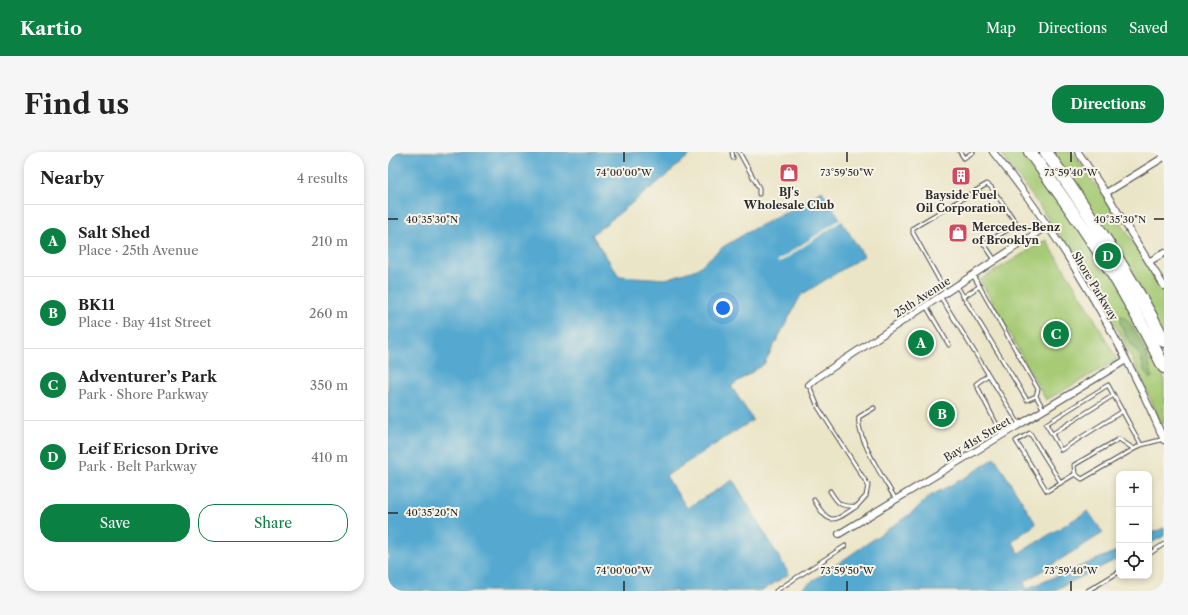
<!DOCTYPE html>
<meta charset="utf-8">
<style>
body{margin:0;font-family:"Libre Caslon Text",serif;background:#f6f6f6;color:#222}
.controls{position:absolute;right:12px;bottom:12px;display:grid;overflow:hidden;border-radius:8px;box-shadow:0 2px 6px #0003}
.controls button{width:36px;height:36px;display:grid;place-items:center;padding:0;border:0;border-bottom:1px solid #e0e0e0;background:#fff;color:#222;font:20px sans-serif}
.you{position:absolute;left:335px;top:156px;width:14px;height:14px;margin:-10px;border:3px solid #fff;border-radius:50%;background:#1a73e8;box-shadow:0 0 0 6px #1a73e833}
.badge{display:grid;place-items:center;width:26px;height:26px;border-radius:50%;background:#0b8043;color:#fff;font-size:13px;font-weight:700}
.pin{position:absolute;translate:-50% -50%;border:2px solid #fff;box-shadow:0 1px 4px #0006}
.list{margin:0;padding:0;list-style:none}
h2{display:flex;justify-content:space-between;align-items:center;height:52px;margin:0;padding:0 16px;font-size:17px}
h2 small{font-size:13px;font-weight:400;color:#767676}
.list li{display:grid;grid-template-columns:26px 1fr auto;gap:12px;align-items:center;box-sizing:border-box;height:72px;padding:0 16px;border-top:1px solid #e0e0e0}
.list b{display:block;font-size:15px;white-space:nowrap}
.list p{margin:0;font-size:13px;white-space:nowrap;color:#767676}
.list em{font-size:13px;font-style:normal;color:#767676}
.actions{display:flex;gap:8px;padding:12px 16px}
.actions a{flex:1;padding:9px 0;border:1px solid #0b8043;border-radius:16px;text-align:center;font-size:14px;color:#0b8043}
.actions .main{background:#0b8043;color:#fff}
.icon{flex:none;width:22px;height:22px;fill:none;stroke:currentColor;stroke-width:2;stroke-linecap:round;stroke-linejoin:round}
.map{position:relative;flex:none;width:776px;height:439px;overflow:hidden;border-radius:16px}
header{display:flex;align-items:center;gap:24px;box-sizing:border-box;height:56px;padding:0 20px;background:#0b8043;color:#fff}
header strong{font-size:19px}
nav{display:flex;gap:22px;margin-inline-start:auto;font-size:14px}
.intro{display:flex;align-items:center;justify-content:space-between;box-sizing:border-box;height:96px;padding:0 24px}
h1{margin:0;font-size:28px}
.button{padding:10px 18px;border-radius:16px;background:#0b8043;color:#fff;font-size:14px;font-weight:700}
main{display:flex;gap:24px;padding:0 24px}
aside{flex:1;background:#fff;border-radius:16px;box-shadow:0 2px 6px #0003}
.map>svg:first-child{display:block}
.green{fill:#a6ca74;stroke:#687a50}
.forest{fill:#84ae66;stroke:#586c48}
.water{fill:#54a9d0;stroke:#406a7e}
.pier{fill:#ebe5c8}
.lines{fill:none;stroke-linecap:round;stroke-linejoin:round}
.service-casing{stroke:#484743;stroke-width:5}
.minor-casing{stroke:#484743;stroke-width:8}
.motorway-casing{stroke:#484743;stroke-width:14}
.service{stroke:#fff;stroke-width:3}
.minor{stroke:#fff;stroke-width:6}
.motorway{stroke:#fff;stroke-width:12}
.ticks{fill:none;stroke:#2b2b2b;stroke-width:1.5}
.labels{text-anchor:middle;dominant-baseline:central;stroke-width:4;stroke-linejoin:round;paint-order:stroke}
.poi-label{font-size:11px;font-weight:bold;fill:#2b2b2b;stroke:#f7f3e8}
.street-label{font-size:11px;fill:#2b2b2b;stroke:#f7f3e8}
.ticks-label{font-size:10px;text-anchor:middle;fill:#2b2b2b;stroke:#f7f3e8;stroke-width:4;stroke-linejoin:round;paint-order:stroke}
</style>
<header>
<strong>Kartio</strong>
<nav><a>Map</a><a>Directions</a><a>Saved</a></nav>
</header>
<div class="intro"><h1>Find us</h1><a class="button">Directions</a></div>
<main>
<aside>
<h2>Nearby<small>4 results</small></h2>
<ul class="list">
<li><span class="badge">A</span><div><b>Salt Shed</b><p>Place · 25th Avenue</p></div><em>210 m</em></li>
<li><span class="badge">B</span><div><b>BK11</b><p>Place · Bay 41st Street</p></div><em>260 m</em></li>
<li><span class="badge">C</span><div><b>Adventurer’s Park</b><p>Park · Shore Parkway</p></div><em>350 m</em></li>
<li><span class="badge">D</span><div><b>Leif Ericson Drive</b><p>Park · Belt Parkway</p></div><em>410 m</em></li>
</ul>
<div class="actions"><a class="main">Save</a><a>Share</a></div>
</aside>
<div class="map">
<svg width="776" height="439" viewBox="0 0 776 439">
<rect width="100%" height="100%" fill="#f7f3e8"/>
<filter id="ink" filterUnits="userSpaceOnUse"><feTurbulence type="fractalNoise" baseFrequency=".025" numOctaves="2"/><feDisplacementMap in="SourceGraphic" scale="8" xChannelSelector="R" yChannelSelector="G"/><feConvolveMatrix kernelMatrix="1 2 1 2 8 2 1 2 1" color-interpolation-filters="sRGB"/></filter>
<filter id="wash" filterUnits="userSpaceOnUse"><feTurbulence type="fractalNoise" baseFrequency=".012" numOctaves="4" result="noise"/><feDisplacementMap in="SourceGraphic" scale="16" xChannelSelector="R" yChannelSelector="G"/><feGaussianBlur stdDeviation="0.9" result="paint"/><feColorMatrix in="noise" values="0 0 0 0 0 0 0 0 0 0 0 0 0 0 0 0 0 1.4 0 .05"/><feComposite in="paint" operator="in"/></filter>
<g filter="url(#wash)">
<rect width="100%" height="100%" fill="#ebe5c8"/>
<path class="green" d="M612 0H684L725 57 776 142V271L774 272 734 185 674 88 653 56Z
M658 88 700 155 729 208 658 248 592 128Z"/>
<path class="forest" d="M733 163C747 171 763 210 764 225L762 227 756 218 753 205 738 185 732 171Z"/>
<path class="water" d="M0 0H305L274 27 204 83 231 124 278 127 309 117 335 95 365 77 399 60 434 39 476 104 413 143 376 212 343 234 365 268 278 324 299 356 345 328 401 422 374 439H0Z
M607 306 648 372 624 389 631 401 700 359 715 381 636 430 638 437 731 398V406L665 439H410L525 360 542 344 578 325Z
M776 376V384L761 392V382Z"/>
<path class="pier" d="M454 66 455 68 391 111 389 109Z"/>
</g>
<g filter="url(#ink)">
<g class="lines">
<g class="service-casing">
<path id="service" d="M344 0 345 6
M351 0 371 36V42
M572 0 576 6 585 0
M585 123 650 237 648 244 656 258
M569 134 639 248 648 244
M558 140 525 81V76L599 32 603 35 629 72 596 92 607 108
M552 144 631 272
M575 145 592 134
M538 154 561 193
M600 223 588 232 614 283
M421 233 430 255 480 333 478 344 469 354C452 355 450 352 442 339
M486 256 471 265C467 284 498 330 508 348
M735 259 673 298 658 272 720 233 753 293 776 287
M664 282 726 243
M746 297 731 287 686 313 687 322 694 327 753 293
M673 331 642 281 628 289 659 339 687 322
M426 348C442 375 445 370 469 354
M761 402 776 392
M388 439 457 394
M699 439 731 420"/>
</g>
<g class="minor-casing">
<path id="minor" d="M605 0C675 87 732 186 776 288
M690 0 718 41 776 134
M718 41 776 5
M762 109 776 101
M421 233 430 225 659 74
M451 382 738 208"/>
</g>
<g class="motorway-casing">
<path id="motorway" d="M642 0C668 36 695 73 718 111 740 145 758 180 776 215
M658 0C701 61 742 122 776 189"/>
</g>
<use href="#service" class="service"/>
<use href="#minor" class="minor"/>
<use href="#motorway" class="motorway"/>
</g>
</g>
<path class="ticks" d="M236 0V10M459 0V10M683 0V10M0 67H10M766 67H776M0 361H10M236 429V439M459 429V439M683 429V439"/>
<defs>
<g id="shop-square" transform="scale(1)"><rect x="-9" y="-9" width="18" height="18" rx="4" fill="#d1495b" stroke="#f7f3e8"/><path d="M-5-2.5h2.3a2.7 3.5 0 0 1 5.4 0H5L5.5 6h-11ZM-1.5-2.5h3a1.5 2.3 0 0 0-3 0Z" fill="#fff"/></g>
<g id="building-square" transform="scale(1)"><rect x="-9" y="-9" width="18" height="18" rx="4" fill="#d1495b" stroke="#f7f3e8"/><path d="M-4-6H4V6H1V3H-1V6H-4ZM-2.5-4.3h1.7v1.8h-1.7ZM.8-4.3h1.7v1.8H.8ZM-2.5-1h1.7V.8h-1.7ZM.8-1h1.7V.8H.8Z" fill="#fff"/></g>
</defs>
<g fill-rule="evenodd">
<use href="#shop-square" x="401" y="21"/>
<use href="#building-square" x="573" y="24"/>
<use href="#shop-square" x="570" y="81"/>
</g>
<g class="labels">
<g class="poi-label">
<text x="401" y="40">BJ's<tspan x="401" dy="13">Wholesale Club</tspan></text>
<text x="573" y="43">Bayside Fuel<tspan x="573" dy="13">Oil Corporation</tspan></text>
<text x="584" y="75" text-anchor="start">Mercedes-Benz<tspan x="584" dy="13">of Brooklyn</tspan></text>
</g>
<g class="street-label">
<text transform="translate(707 134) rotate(59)">Shore Parkway</text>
<text transform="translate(534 145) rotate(-33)">25th Avenue</text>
<text transform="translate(589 287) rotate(-31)">Bay 41st Street</text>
</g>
</g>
<g class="ticks-label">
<text x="236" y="24">74°00'00"W</text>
<text x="459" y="24">73°59'50"W</text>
<text x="683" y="24">73°59'40"W</text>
<text x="44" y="71">40°35'30"N</text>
<text x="732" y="71">40°35'30"N</text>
<text x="44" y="364">40°35'20"N</text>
<text x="236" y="422">74°00'00"W</text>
<text x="459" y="422">73°59'50"W</text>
<text x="683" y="422">73°59'40"W</text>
</g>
</svg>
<div class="controls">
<button>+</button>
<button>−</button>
<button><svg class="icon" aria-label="locate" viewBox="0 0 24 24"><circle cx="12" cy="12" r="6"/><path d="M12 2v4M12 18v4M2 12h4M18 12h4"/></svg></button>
</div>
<div class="you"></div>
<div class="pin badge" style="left:533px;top:191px">A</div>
<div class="pin badge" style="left:554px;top:262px">B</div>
<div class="pin badge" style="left:668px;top:182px">C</div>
<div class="pin badge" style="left:720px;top:104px">D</div>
</div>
</main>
